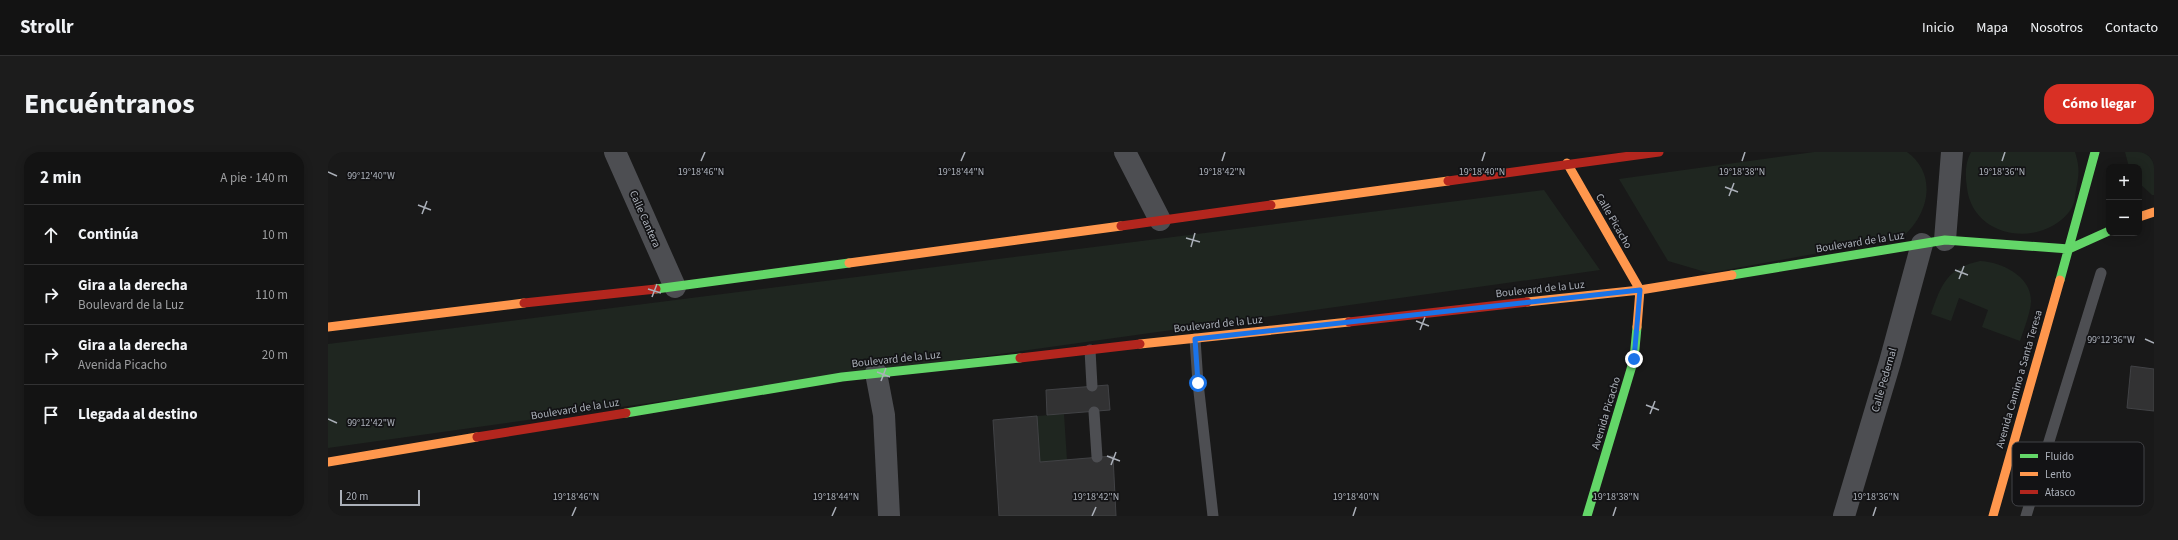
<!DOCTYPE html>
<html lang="es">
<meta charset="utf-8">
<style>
body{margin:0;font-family:"Source Sans 3",sans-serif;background:#1c1c1c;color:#f1f3f6}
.controls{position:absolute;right:12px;top:12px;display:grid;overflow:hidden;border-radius:8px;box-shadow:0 2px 10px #0003}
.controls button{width:36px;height:36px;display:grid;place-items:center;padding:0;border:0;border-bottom:1px solid #323233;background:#131313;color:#f1f3f6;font:20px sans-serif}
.scale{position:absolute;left:12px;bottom:10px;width:80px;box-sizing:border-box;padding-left:4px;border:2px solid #abb0b9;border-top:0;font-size:11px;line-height:14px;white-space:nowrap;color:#abb0b9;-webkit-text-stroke:3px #131315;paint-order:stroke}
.stop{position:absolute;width:12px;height:12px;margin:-9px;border:3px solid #1a73e8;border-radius:50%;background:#fff}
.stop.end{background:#1a73e8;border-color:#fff;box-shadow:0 1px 4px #0008}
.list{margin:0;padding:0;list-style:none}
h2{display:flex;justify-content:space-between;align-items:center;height:52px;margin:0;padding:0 16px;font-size:17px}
h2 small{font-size:13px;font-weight:400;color:#9d9ea0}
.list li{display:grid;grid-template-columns:26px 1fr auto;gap:12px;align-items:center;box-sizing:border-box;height:60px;padding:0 16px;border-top:1px solid #323233}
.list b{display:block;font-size:15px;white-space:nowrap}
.list p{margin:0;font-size:13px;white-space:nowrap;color:#9d9ea0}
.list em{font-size:13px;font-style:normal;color:#9d9ea0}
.icon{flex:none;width:22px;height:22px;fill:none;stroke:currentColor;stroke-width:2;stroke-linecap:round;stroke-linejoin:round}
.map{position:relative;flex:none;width:1826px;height:364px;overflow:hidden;border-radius:16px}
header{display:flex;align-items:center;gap:24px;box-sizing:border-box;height:56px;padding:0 20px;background:#131313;border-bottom:1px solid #323233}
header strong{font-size:19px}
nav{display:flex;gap:22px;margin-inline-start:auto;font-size:14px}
.intro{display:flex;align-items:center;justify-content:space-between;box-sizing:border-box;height:96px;padding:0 24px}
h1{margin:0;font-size:28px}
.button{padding:10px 18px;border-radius:16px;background:#d93025;color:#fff;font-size:14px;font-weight:700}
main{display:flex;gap:24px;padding:0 24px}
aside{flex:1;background:#131313;border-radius:16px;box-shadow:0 2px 10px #0003}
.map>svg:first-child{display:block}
.green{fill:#1f2620}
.building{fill:#323233;stroke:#414245}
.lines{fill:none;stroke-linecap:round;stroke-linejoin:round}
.lane{stroke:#4d4e52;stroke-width:11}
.street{stroke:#4d4e52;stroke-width:22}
.fast{stroke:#63d668;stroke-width:9}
.slow{stroke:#ff974d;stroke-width:9}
.jam{stroke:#b3261e;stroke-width:9}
.route{stroke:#1a73e8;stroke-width:5}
.ticks{fill:none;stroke:#abb0b9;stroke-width:1.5}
.labels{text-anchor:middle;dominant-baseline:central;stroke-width:3.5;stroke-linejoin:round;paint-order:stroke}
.street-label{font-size:11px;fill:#abb0b9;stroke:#131315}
.key{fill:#131315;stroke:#414246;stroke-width:1}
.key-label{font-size:11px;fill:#abb0b9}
.ticks-label{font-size:10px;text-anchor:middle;fill:#abb0b9;stroke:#131315;stroke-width:3.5;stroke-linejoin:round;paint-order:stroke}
</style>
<header>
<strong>Strollr</strong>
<nav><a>Inicio</a><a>Mapa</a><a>Nosotros</a><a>Contacto</a></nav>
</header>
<div class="intro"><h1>Encuéntranos</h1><a class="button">Cómo llegar</a></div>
<main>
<aside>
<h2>2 min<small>A pie · 140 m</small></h2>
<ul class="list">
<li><svg class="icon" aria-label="ahead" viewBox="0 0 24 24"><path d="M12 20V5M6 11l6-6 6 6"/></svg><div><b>Continúa</b></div><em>10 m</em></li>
<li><svg class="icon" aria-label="right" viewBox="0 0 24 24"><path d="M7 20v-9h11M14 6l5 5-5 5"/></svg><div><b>Gira a la derecha</b><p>Boulevard de la Luz</p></div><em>110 m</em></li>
<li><svg class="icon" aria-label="right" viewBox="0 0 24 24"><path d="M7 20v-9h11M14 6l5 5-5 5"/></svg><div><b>Gira a la derecha</b><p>Avenida Picacho</p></div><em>20 m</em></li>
<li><svg class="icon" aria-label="arrive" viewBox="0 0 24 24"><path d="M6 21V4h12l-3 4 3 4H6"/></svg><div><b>Llegada al destino</b></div></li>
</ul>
</aside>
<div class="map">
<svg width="1826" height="364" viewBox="0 0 1826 364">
<rect width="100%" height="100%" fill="#191919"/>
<path class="green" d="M1486 0H1579C1611 23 1600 65 1573 86L1381 121 1340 109 1291 27Z
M1643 0H1747C1752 16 1751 22 1748 38 1747 43 1747 49 1745 53 1742 61 1733 69 1726 73 1692 93 1644 78 1639 36 1637 23 1637 11 1643 0Z
M1797 0H1826V43H1824L1811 31V15H1801Z
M1216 38 1272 118 0 296V192Z
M1652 109C1673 110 1704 124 1703 150 1702 162 1696 177 1692 189L1654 175 1660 158 1631 146 1623 169 1603 162C1613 133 1619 116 1652 109Z
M736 262 739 308 712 310 709 264Z"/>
<path class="building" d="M1803 214 1826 217V259L1799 256Z
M780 233 782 258 719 263 718 238Z
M709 264 712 310 785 304 788 364H671L665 268Z"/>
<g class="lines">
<path class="lane" d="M867 187 870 231 885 364
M762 198 764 234
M766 260 769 305
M1698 364 1773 121"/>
<path class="street" d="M287 0 347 135
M797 0 832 68
M1617 88 1624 0
M548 221 556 263 561 364
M1516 364 1562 210 1594 92"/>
<path class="fast" d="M1404 123 1617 88 1741 97 1781 79
M1732 128 1767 0
M328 137 521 111
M298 261 514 225 692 206
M1259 364 1306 207 1309 175"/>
<path class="slow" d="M1239 11 1312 138 1309 175
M943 53 1120 29
M1811 65 1826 60
M521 111 793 74
M1199 150 1312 138 1404 123
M0 175 196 151
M812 192 1021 170
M0 310 149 285
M1665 364 1732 128"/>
<path class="jam" d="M1120 29 1331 0
M793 74 943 53
M196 151 328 137
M1021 170 1199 150
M692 206 812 192
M149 285 298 261"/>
</g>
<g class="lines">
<path class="route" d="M870 231 867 187 1312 138 1306 207"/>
</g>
<path class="ticks" d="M373 9 377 0M633 9 637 0M894 9 897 0M1154 9 1157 0M1414 9 1417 0M1674 9 1677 0M0 20 9 24M1397 35 1410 40M1401 44 1406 31M90 53 103 58M94 62 99 49M858 86 872 90M863 95 867 81M1627 118 1640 123M1631 127 1636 114M320 137 333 141M324 145 329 132M1088 169 1101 174M1092 178 1097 165M1817 187 1826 191M549 220 562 225M553 229 558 216M1318 253 1331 258M1322 262 1327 249M0 267 9 271M779 304 792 309M783 313 788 300M244 364 248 355M504 364 508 355M764 364 768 355M1025 364 1028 355M1285 364 1288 355M1545 364 1548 355"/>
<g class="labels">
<g class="street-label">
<text transform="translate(317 67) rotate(66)">Calle Cantera</text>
<text transform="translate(1286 69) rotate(60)">Calle Picacho</text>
<text transform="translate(1532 90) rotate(-9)">Boulevard de la Luz</text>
<text transform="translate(1212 137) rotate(-6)">Boulevard de la Luz</text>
<text transform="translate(890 172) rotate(-6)">Boulevard de la Luz</text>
<text transform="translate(568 207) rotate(-6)">Boulevard de la Luz</text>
<text transform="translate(1691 227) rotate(-74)">Avenida Camino a Santa Teresa</text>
<text transform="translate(1556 228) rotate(-74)">Calle Pedernal</text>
<text transform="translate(247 257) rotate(-9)">Boulevard de la Luz</text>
<text transform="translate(1278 261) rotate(-73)">Avenida Picacho</text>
</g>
</g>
<rect x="1684" y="290" width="132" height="64" rx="6" class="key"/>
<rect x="1692" y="302" width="18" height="4" fill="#63d668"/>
<rect x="1692" y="320" width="18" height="4" fill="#ff974d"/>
<rect x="1692" y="338" width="18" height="4" fill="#b3261e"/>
<g class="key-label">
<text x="1717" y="308">Fluido</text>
<text x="1717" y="326">Lento</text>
<text x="1717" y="344">Atasco</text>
</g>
<g class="ticks-label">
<text x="373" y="23">19°18'46"N</text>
<text x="633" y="23">19°18'44"N</text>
<text x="894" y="23">19°18'42"N</text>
<text x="1154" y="23">19°18'40"N</text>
<text x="1674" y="23">19°18'36"N</text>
<text x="1414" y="23">19°18'38"N</text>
<text x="43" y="27">99°12'40"W</text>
<text x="1783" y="191">99°12'36"W</text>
<text x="43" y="274">99°12'42"W</text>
<text x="248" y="348">19°18'46"N</text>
<text x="508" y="348">19°18'44"N</text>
<text x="768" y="348">19°18'42"N</text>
<text x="1028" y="348">19°18'40"N</text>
<text x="1288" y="348">19°18'38"N</text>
<text x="1548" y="348">19°18'36"N</text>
</g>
</svg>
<div class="controls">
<button>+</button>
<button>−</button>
</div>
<div class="scale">20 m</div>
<div class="stop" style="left:870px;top:231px"></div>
<div class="stop end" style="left:1306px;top:207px"></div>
</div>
</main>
